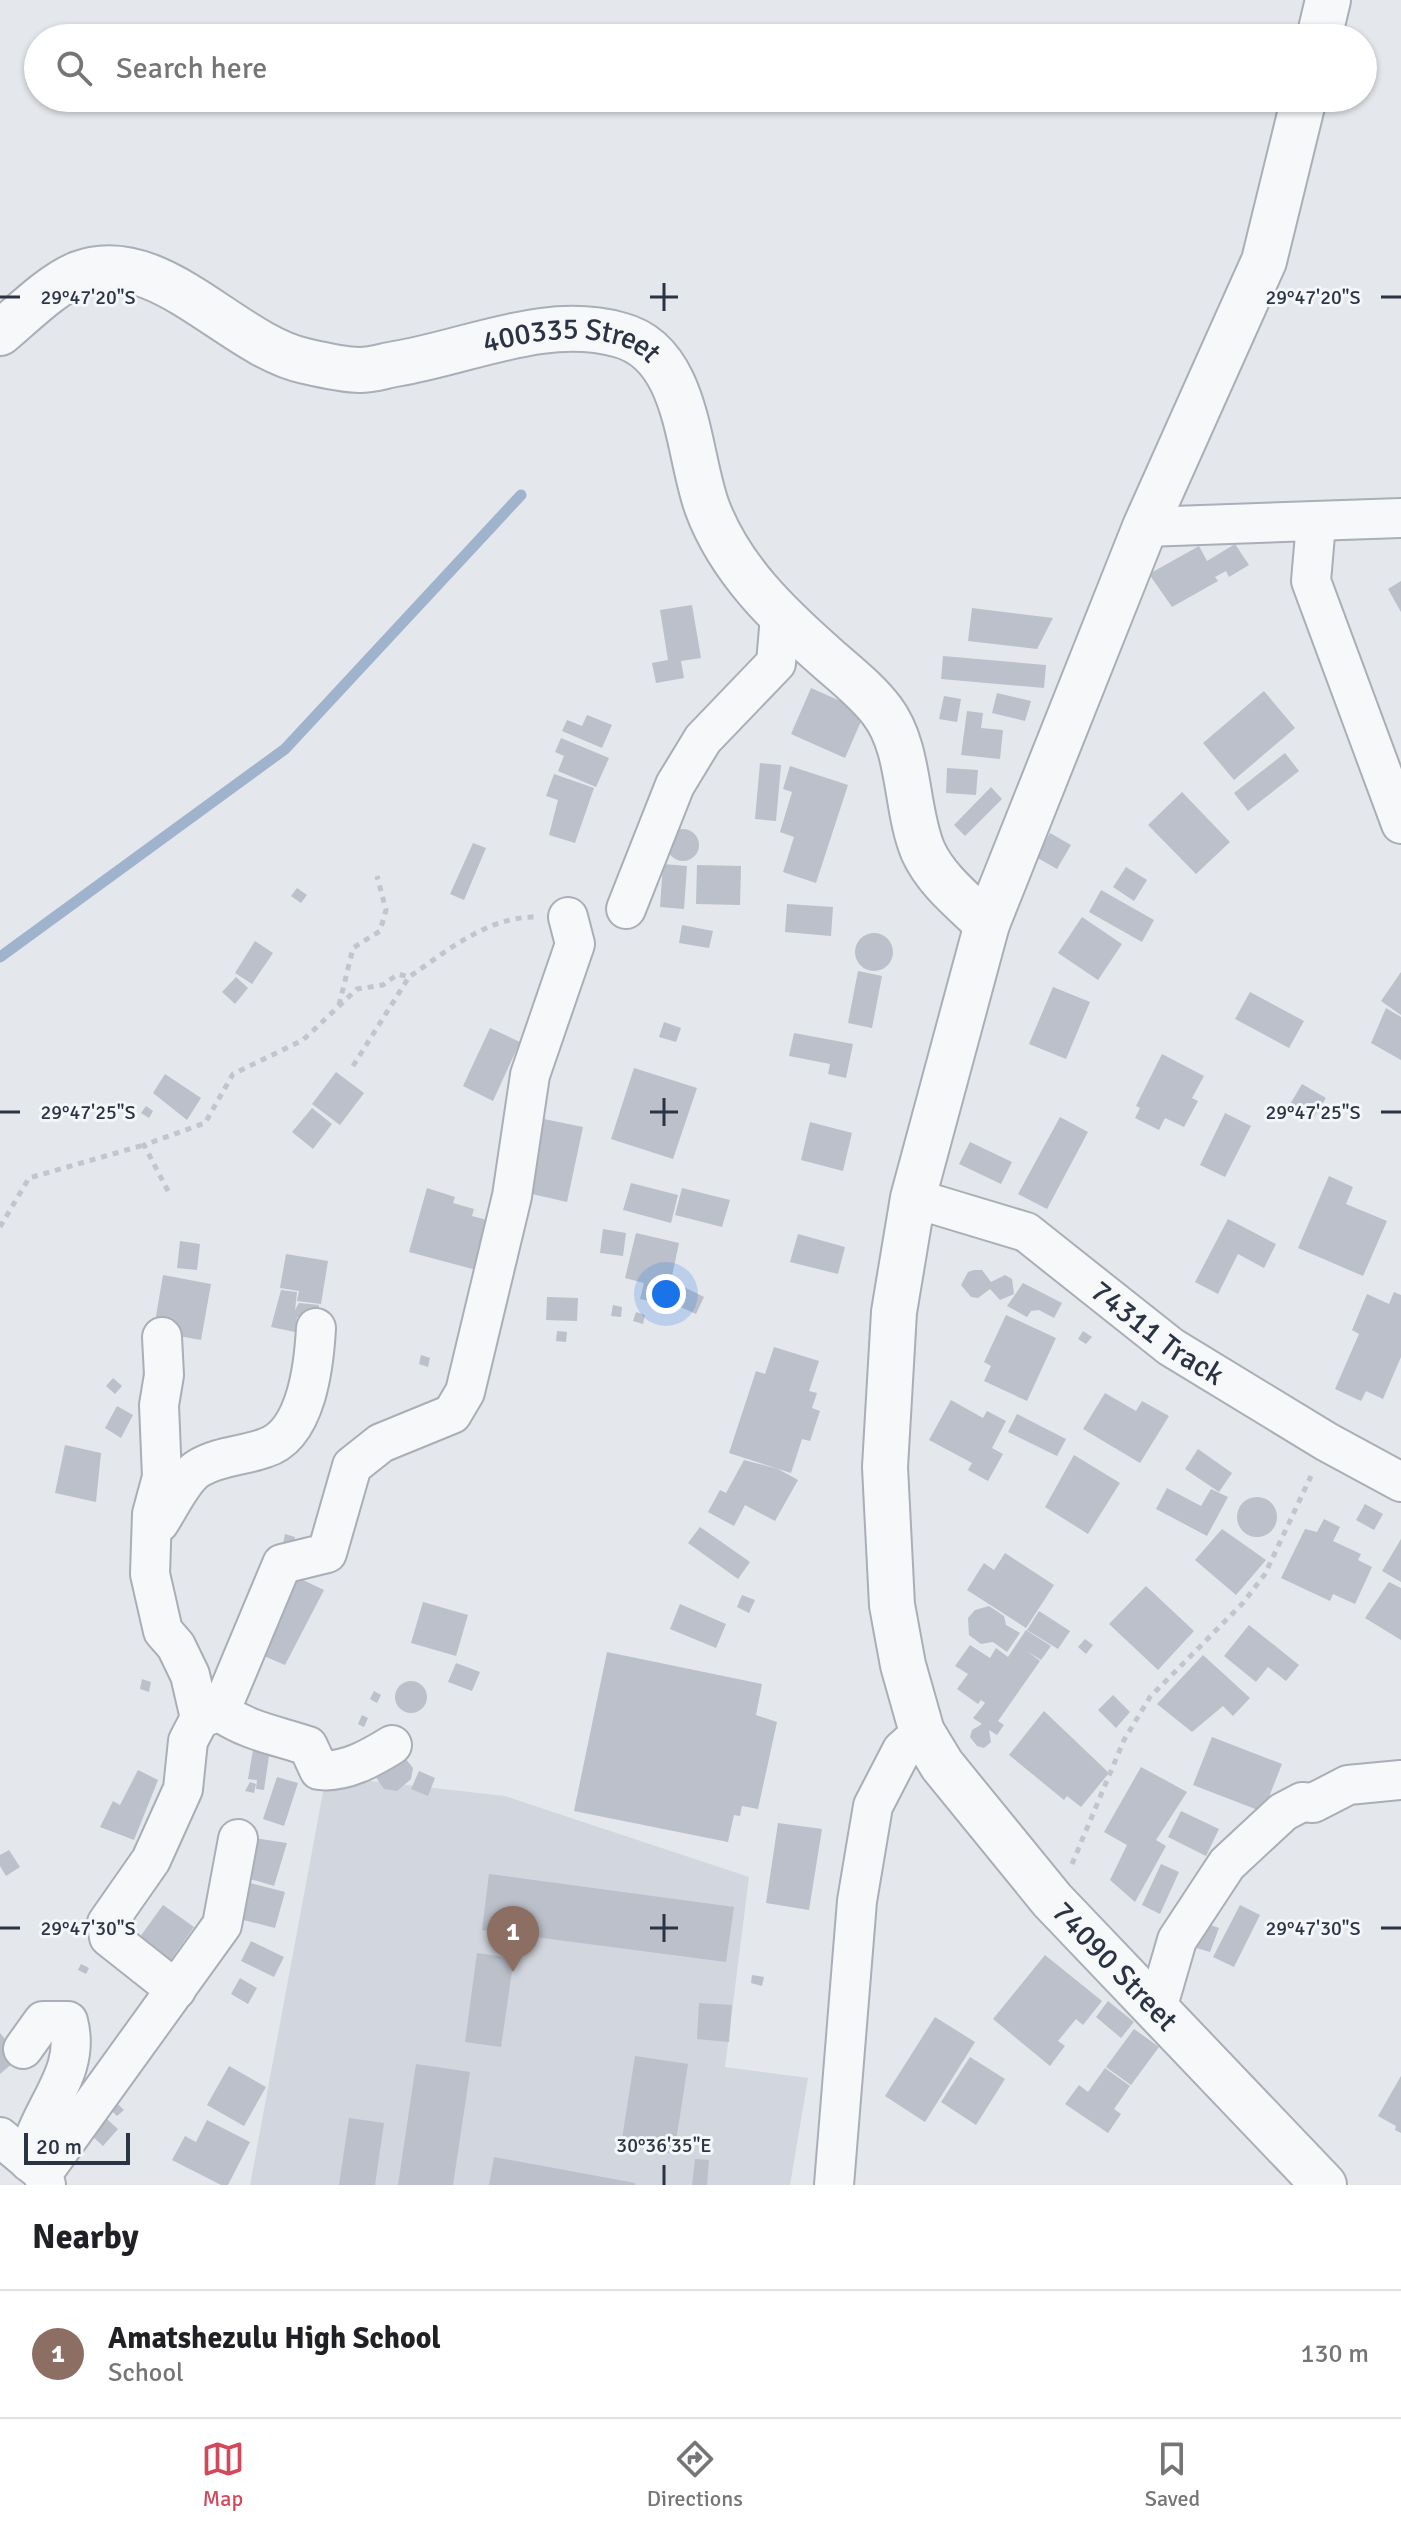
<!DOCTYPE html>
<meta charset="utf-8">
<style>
body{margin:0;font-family:Signika,sans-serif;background:#f6f6f6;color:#202124}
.scale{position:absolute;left:24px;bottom:20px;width:106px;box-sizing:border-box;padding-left:8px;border:4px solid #2b3445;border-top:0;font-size:22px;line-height:28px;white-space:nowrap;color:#2b3445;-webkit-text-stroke:6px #f4f6f9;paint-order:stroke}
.you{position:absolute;left:666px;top:1294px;width:28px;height:28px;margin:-20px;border:6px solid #fff;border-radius:50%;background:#1a73e8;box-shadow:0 0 0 12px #1a73e833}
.badge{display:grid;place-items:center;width:52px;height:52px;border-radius:50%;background:#d1495b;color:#fff;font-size:26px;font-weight:700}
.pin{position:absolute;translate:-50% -66px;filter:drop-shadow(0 2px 4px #0008)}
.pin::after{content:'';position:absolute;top:42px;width:28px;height:24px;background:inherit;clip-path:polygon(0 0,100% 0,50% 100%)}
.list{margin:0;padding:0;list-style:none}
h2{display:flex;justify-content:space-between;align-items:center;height:104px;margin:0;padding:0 32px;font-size:34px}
h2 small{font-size:26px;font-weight:400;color:#757577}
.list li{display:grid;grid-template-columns:52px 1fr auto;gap:24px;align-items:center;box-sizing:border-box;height:128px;padding:0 32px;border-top:2px solid #e0e0e0}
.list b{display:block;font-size:30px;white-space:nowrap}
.list p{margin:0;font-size:26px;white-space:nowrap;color:#757577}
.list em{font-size:26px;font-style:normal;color:#757577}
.icon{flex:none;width:44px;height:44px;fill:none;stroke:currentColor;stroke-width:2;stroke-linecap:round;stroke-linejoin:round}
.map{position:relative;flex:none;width:1401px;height:2185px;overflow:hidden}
.search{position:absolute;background:#fff;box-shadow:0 2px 6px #0004;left:24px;right:24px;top:24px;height:88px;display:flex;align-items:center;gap:20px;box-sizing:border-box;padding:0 28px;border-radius:44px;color:#757577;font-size:30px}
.sheet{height:232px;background:#fff}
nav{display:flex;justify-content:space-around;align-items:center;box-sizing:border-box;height:112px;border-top:2px solid #e0e0e0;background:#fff;font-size:22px;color:#757577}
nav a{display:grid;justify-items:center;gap:4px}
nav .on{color:#d1495b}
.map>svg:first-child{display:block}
.built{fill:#d2d6de}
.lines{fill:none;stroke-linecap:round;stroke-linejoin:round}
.stream{stroke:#9fb4cc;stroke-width:11}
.building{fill:#bbc0ca}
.minor-casing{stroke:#a9aeb7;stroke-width:42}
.tertiary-casing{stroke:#a9aeb7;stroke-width:48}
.path{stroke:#c2c5cb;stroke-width:5;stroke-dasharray:6 6;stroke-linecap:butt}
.minor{stroke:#f7f8fa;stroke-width:38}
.tertiary{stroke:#f7f8fa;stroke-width:44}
.ticks{fill:none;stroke:#2b3445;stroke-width:3}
.labels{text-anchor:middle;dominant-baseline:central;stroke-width:6;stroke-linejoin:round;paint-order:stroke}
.street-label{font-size:30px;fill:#2b3445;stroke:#f4f6f9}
.ticks-label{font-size:20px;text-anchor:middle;fill:#2b3445;stroke:#f4f6f9;stroke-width:6;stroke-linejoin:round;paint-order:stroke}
</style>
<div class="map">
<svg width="1401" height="2185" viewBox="0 0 1401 2185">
<rect width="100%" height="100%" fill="#e4e7ec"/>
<path class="built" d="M326 1776 505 1796 749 1877 725 2067 808 2078 790 2185H250Z"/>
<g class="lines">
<path class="stream" d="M0 957 285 749 521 495"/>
</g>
<path class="building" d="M1235 544 1249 565 1229 577 1226 571 1215 577 1218 581 1172 607 1149 574 1199 546 1207 561Z
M1401 581V612L1388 589Z
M692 605 701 658 681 661 684 678 656 683 652 663 668 660 660 610Z
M972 608 1053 618 1037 649 968 641Z
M943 656 1046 665 1044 688 941 679Z
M811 688 865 712 845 758 791 734Z
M1264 691 1295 728 1234 780 1203 743Z
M997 693 1031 701 1025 721 992 713Z
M944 696 961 699 957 722 939 719Z
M967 711 983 713 981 728 1003 730 1000 759 961 755Z
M587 715 612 725 602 748 562 731 567 720 582 726Z
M561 738 609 758 596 787 558 771 564 756 555 752Z
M1285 753 1299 771 1248 811 1234 793Z
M760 763 781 765 776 821 755 819Z
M790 766 848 785 816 883 783 872 794 837 780 832 792 792 783 789Z
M947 768 978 770 976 795 946 793Z
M554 774 594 788 575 843 549 835 558 800 546 796Z
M991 787 1002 799 965 836 954 825Z
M1182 792 1230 842 1196 874 1148 825Z
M667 845a16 16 0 1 1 32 0a16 16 0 1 1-32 0Z
M1050 833 1071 845 1057 869 1036 857Z
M473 843 486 848 464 900 450 894Z
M663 864 687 866 684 909 660 907Z
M697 865 741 866 740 905 696 904Z
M1126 867 1147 880 1134 901 1113 887Z
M297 888 307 895 301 903 291 896Z
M1101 890 1154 920 1142 942 1089 912Z
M787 904 833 907 831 936 785 932Z
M1082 917 1122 944 1098 980 1058 953Z
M682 925 713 931 709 948 679 943Z
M855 952a19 19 0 1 1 38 0a19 19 0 1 1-38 0Z
M255 941 273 953 252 984 235 973Z
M858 971 882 976 872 1028 848 1023Z
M1401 972V1015L1381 1001Z
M236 977 248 988 235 1004 222 992Z
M1053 987 1090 1002 1066 1059 1029 1044Z
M1250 992 1304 1021 1289 1048 1235 1019Z
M1386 1008 1401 1017V1060L1371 1043Z
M664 1022 681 1028 676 1042 659 1037Z
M490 1028 520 1042 493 1101 463 1086Z
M794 1033 853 1044 846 1078 828 1074 830 1064 789 1056Z
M1162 1054 1204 1076 1192 1098 1198 1101 1184 1127 1165 1118 1159 1130 1135 1118 1140 1108 1136 1106Z
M634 1068 697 1088 673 1159 611 1139Z
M336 1072 364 1093 340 1125 312 1104Z
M165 1074 201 1098 187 1120 153 1093Z
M1302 1084 1326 1098 1312 1120 1289 1106Z
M146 1106 153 1111 149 1118 141 1113Z
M312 1108 332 1124 313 1149 292 1132Z
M1225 1113 1251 1126 1225 1177 1200 1165Z
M1060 1117 1088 1132 1047 1209 1018 1194Z
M539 1118 583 1127 567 1202 523 1192Z
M810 1122 852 1133 843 1171 801 1160Z
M970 1142 1012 1162 1001 1184 959 1164Z
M1329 1176 1353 1187 1346 1204 1387 1221 1363 1276 1298 1248Z
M631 1183 678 1195 671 1223 623 1210Z
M427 1188 455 1197 453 1203 474 1209 472 1216 494 1222 480 1271 409 1252Z
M682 1188 730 1200 722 1227 675 1215Z
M1228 1219 1276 1244 1264 1268 1238 1254 1218 1294 1195 1282Z
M603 1229 626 1233 623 1256 600 1253Z
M636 1233 679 1243 666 1305 640 1299 644 1283 625 1278Z
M798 1234 845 1247 838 1274 790 1262Z
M180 1241 200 1244 197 1270 177 1268Z
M286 1254 328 1261 321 1304 297 1301 299 1291 280 1288Z
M974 1270H982L991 1282 1005 1275 1012 1279 1014 1294 1000 1300 990 1289 978 1298 971 1297 961 1285 968 1272Z
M163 1275 211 1284 201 1340 173 1335 155 1322Z
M1023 1283 1062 1303 1054 1318 1039 1310 1031 1311 1027 1317 1007 1306Z
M684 1287 704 1297 696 1314 676 1305Z
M281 1290 297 1292 295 1310 299 1303 319 1305 317 1321 297 1317 295 1332 271 1327Z
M1394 1292 1401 1295V1357L1383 1399 1366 1391 1361 1401 1335 1389 1359 1334 1352 1330 1367 1294 1389 1304Z
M547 1297 578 1298 577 1321 546 1320Z
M613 1305 622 1307 621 1317 611 1316Z
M636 1312 645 1315 643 1324 633 1321Z
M1006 1315 1056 1338 1027 1401 984 1381 991 1366 984 1362Z
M557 1331 567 1332 566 1342 556 1341Z
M1083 1331 1092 1337 1086 1344 1078 1339Z
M774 1347 819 1361 809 1391 817 1393 812 1408 820 1411 810 1441 802 1439 791 1473 729 1453 756 1371 765 1374Z
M421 1355 430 1358 428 1367 419 1364Z
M113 1378 122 1386 115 1394 106 1386Z
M1105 1393 1136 1411 1142 1401 1169 1416 1140 1463 1083 1429Z
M951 1400 983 1418 987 1411 1006 1421 992 1448 1003 1454 988 1481 968 1470 972 1463 929 1440Z
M117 1406 133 1415 121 1438 105 1428Z
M1017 1414 1066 1439 1057 1456 1008 1432Z
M65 1445 101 1453 96 1502 55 1493Z
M1198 1449 1232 1473 1219 1492 1185 1469Z
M1074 1455 1120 1483 1088 1534 1045 1507Z
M744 1460 778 1469 798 1480 775 1521 745 1505 734 1526 708 1512 720 1490 726 1493Z
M1167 1488 1201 1506 1211 1489 1228 1497 1207 1536 1156 1509Z
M1237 1517a20 20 0 1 1 40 0a20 20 0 1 1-40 0Z
M1365 1504 1383 1514 1374 1530 1356 1520Z
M1324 1519 1340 1527 1333 1541 1361 1554 1358 1560 1372 1567 1355 1604 1333 1594 1330 1601 1281 1578 1305 1529 1317 1532Z
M700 1527 750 1562 738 1579 688 1543Z
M1222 1529 1266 1560 1236 1595 1195 1560Z
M285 1534 295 1537 293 1547 283 1544Z
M1401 1539V1582L1382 1571Z
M1005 1553 1054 1585 1026 1628 967 1590 984 1563 994 1570Z
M286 1572 324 1590 285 1665 250 1650Z
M1389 1582 1401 1588V1640L1365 1618Z
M1146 1586 1194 1631 1158 1670 1109 1624Z
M742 1595 755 1600 749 1613 737 1607Z
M423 1602 468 1615 456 1656 411 1643Z
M680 1604 726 1624 716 1648 670 1629Z
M989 1606 1004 1616 1006 1625 1020 1633 1007 1652 993 1642 981 1644 969 1635 968 1618 975 1610Z
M1039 1611 1070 1631 1058 1649 1027 1630Z
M1249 1625 1299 1665 1286 1681 1268 1667 1256 1682 1224 1656Z
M1026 1630 1051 1646 1041 1660 1027 1651 1040 1661 998 1721 1004 1725 997 1735 989 1730 991 1742 984 1748 977 1746 970 1737 972 1730 982 1724 973 1718 985 1703 981 1700 978 1704 957 1689 968 1674 955 1666 970 1645 990 1658 996 1648 1008 1657Z
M1085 1639 1093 1645 1086 1654 1078 1647Z
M607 1652 762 1684 756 1715 777 1722 758 1809 742 1806 740 1816 734 1815 728 1842 574 1811Z
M1203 1655 1250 1698 1233 1716 1223 1706 1192 1732 1157 1704Z
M456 1663 480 1672 472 1691 448 1682Z
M142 1679 151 1682 149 1692 140 1689Z
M395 1697a16 16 0 1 1 32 0a16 16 0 1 1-32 0Z
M374 1691 381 1695 377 1703 370 1699Z
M1113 1695 1130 1712 1116 1728 1098 1710Z
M1044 1711 1109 1773 1081 1807 1067 1796 1064 1800 1009 1755Z
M362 1715 368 1718 364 1727 358 1724Z
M1212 1737 1282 1764 1263 1812 1193 1785Z
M253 1750 289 1759 269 1756 264 1790 256 1789 257 1780 248 1779Z
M401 1753 413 1768 411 1779 397 1791 384 1789 373 1773Z
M1141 1767 1187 1792 1156 1840 1166 1846 1135 1902 1110 1880 1127 1845 1104 1832Z
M138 1770 158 1780 134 1840 100 1827 113 1801 120 1805Z
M419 1771 435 1778 428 1796 411 1789Z
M277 1777 298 1783 284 1826 263 1819Z
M250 1782 256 1784 254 1793 245 1791Z
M1181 1811 1219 1829 1206 1856 1168 1837Z
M778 1823 822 1829 809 1910 766 1903Z
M248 1837 287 1843 274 1886 237 1875Z
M9 1850 20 1867 6 1876 0 1866V1855Z
M1161 1864 1179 1872 1160 1914 1142 1905Z
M489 1874 734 1907 726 1962 482 1930Z
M246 1882 285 1892 275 1928 236 1918Z
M163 1905 194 1927 168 1964 137 1941Z
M1240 1905 1260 1915 1234 1967 1213 1957Z
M1202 1922 1219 1928 1210 1952 1193 1947Z
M251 1941 284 1957 274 1977 241 1961Z
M477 1953 514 1958 501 2047 465 2042Z
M1045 1955 1102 2001 1083 2025 1076 2019 1058 2041 1065 2046 1050 2066 993 2019Z
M81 1964 89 1968 86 1974 78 1970Z
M752 1975 764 1977 762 1986 751 1983Z
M240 1978 257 1988 248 2004 231 1994Z
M1108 2001 1134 2022 1121 2038 1096 2017Z
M699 2003 732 2005 729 2042 697 2039Z
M935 2017 975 2042 925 2122 885 2096Z
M1134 2029 1159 2047 1131 2085 1106 2067Z
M0 2033 20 2057 0 2074Z
M635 2056 688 2064 674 2154 621 2145Z
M970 2057 1005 2079 976 2125 941 2102Z
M416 2064 470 2072 453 2185H398Z
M229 2066 266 2087 244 2126 207 2105Z
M1105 2068 1130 2086 1114 2109 1121 2114 1108 2133 1065 2104 1079 2085 1088 2092Z
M1401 2076V2133L1395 2130 1396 2126 1378 2116Z
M118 2104 124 2110 117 2116 111 2110Z
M99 2112 118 2129 103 2146 84 2129Z
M349 2118 384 2123 375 2185H339Z
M207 2120 250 2142 228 2185H221L172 2160 185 2136 196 2142Z
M494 2157 635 2183V2185H489Z
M695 2159 709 2160 707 2185H692Z"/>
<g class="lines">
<g class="minor-casing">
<g id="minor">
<path d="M1316 523 1311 581 1401 824"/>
<path d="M1145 527 1401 518"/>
<path d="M626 909 675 785 703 739 776 663 780 617"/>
<path id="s1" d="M913 1198 1026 1232 1171 1347 1327 1442 1401 1482"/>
<path d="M162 1337 164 1375 159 1405 162 1477 152 1514 150 1574 163 1631 176 1646 190 1675 200 1718 188 1741 183 1789 151 1860 107 1923 109 1937 176 1990"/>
<path d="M159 1523C170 1507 183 1477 199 1468 219 1456 243 1456 265 1448 307 1435 314 1364 316 1328"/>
<path d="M220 1712C248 1731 275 1735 308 1746L319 1770C345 1773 371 1758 392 1745"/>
<path d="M200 1718 220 1712 282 1564 327 1553 352 1466 381 1443 452 1414 465 1392 512 1196 530 1075 575 944 568 917"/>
<path d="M1157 2009 1177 1940 1227 1864 1283 1812 1302 1802 1313 1803 1348 1785 1401 1780"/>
<path d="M23 2049 43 2021H68C83 2076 34 2111 29 2162"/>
<path d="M0 2137 43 2173"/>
<path d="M46 2185 43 2173 222 1925 238 1839"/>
<path d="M834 2185 857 1901 873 1806 902 1750 922 1732"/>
</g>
</g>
<g class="tertiary-casing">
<g id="tertiary">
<path d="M1319 38 1328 0"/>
<path id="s2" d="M1304 98 1264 261 1145 527 987 924 913 1198 894 1312 885 1467 892 1605 903 1665 922 1732 942 1765 1052 1900 1324 2185"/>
<path id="s3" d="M0 333C23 314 50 286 78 274 158 243 231 345 305 361 322 365 343 370 360 370 371 370 384 366 395 364 469 352 545 314 620 335 689 353 687 452 707 507 730 569 778 615 827 658 845 674 867 691 882 711 911 749 905 808 923 851 936 880 964 902 987 924"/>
</g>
</g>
<path class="path" d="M339 1005 353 948 380 931 386 910 377 876
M353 1066 409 977
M168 1191 144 1145 205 1123 233 1074 303 1040 357 989 383 985 398 974 409 977C447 951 487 917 535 917
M0 1227 29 1178 144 1145
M1072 1864 1124 1740 1150 1697 1243 1603 1265 1574 1311 1476"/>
<use href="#minor" class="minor"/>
<use href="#tertiary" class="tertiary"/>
</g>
<path class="ticks" d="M664 283V311M0 297H20M650 297H678M1381 297H1401M664 1098V1126M0 1112H20M650 1112H678M1381 1112H1401M664 1914V1942M0 1928H20M650 1928H678M1381 1928H1401M664 2165V2185"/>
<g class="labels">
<g class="street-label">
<text stroke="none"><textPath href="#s3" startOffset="622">400335 Street</textPath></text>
<text stroke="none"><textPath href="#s1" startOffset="284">74311 Track</textPath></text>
<text stroke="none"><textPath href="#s2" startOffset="2014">74090 Street</textPath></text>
</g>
</g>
<g class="ticks-label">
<text x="88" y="304">29°47'20"S</text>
<text x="1313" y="304">29°47'20"S</text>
<text x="88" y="1119">29°47'25"S</text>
<text x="1313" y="1119">29°47'25"S</text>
<text x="88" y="1935">29°47'30"S</text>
<text x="1313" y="1935">29°47'30"S</text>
<text x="664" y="2152">30°36'35"E</text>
</g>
</svg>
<div class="scale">20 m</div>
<div class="you"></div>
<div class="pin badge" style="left:513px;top:1972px;background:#8d6e63">1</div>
<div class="search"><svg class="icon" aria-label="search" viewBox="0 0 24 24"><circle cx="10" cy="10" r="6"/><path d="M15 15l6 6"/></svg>Search here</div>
</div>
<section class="sheet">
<h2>Nearby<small></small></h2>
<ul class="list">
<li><span class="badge" style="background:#8d6e63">1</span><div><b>Amatshezulu High School</b><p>School</p></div><em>130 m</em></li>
</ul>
</section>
<nav>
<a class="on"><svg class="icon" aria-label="map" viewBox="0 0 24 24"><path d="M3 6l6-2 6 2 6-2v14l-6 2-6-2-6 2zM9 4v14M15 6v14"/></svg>Map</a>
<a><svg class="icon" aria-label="directions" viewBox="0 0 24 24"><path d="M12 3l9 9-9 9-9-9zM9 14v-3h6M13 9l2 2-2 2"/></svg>Directions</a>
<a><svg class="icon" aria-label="saved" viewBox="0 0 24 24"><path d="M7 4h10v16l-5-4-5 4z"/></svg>Saved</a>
</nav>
